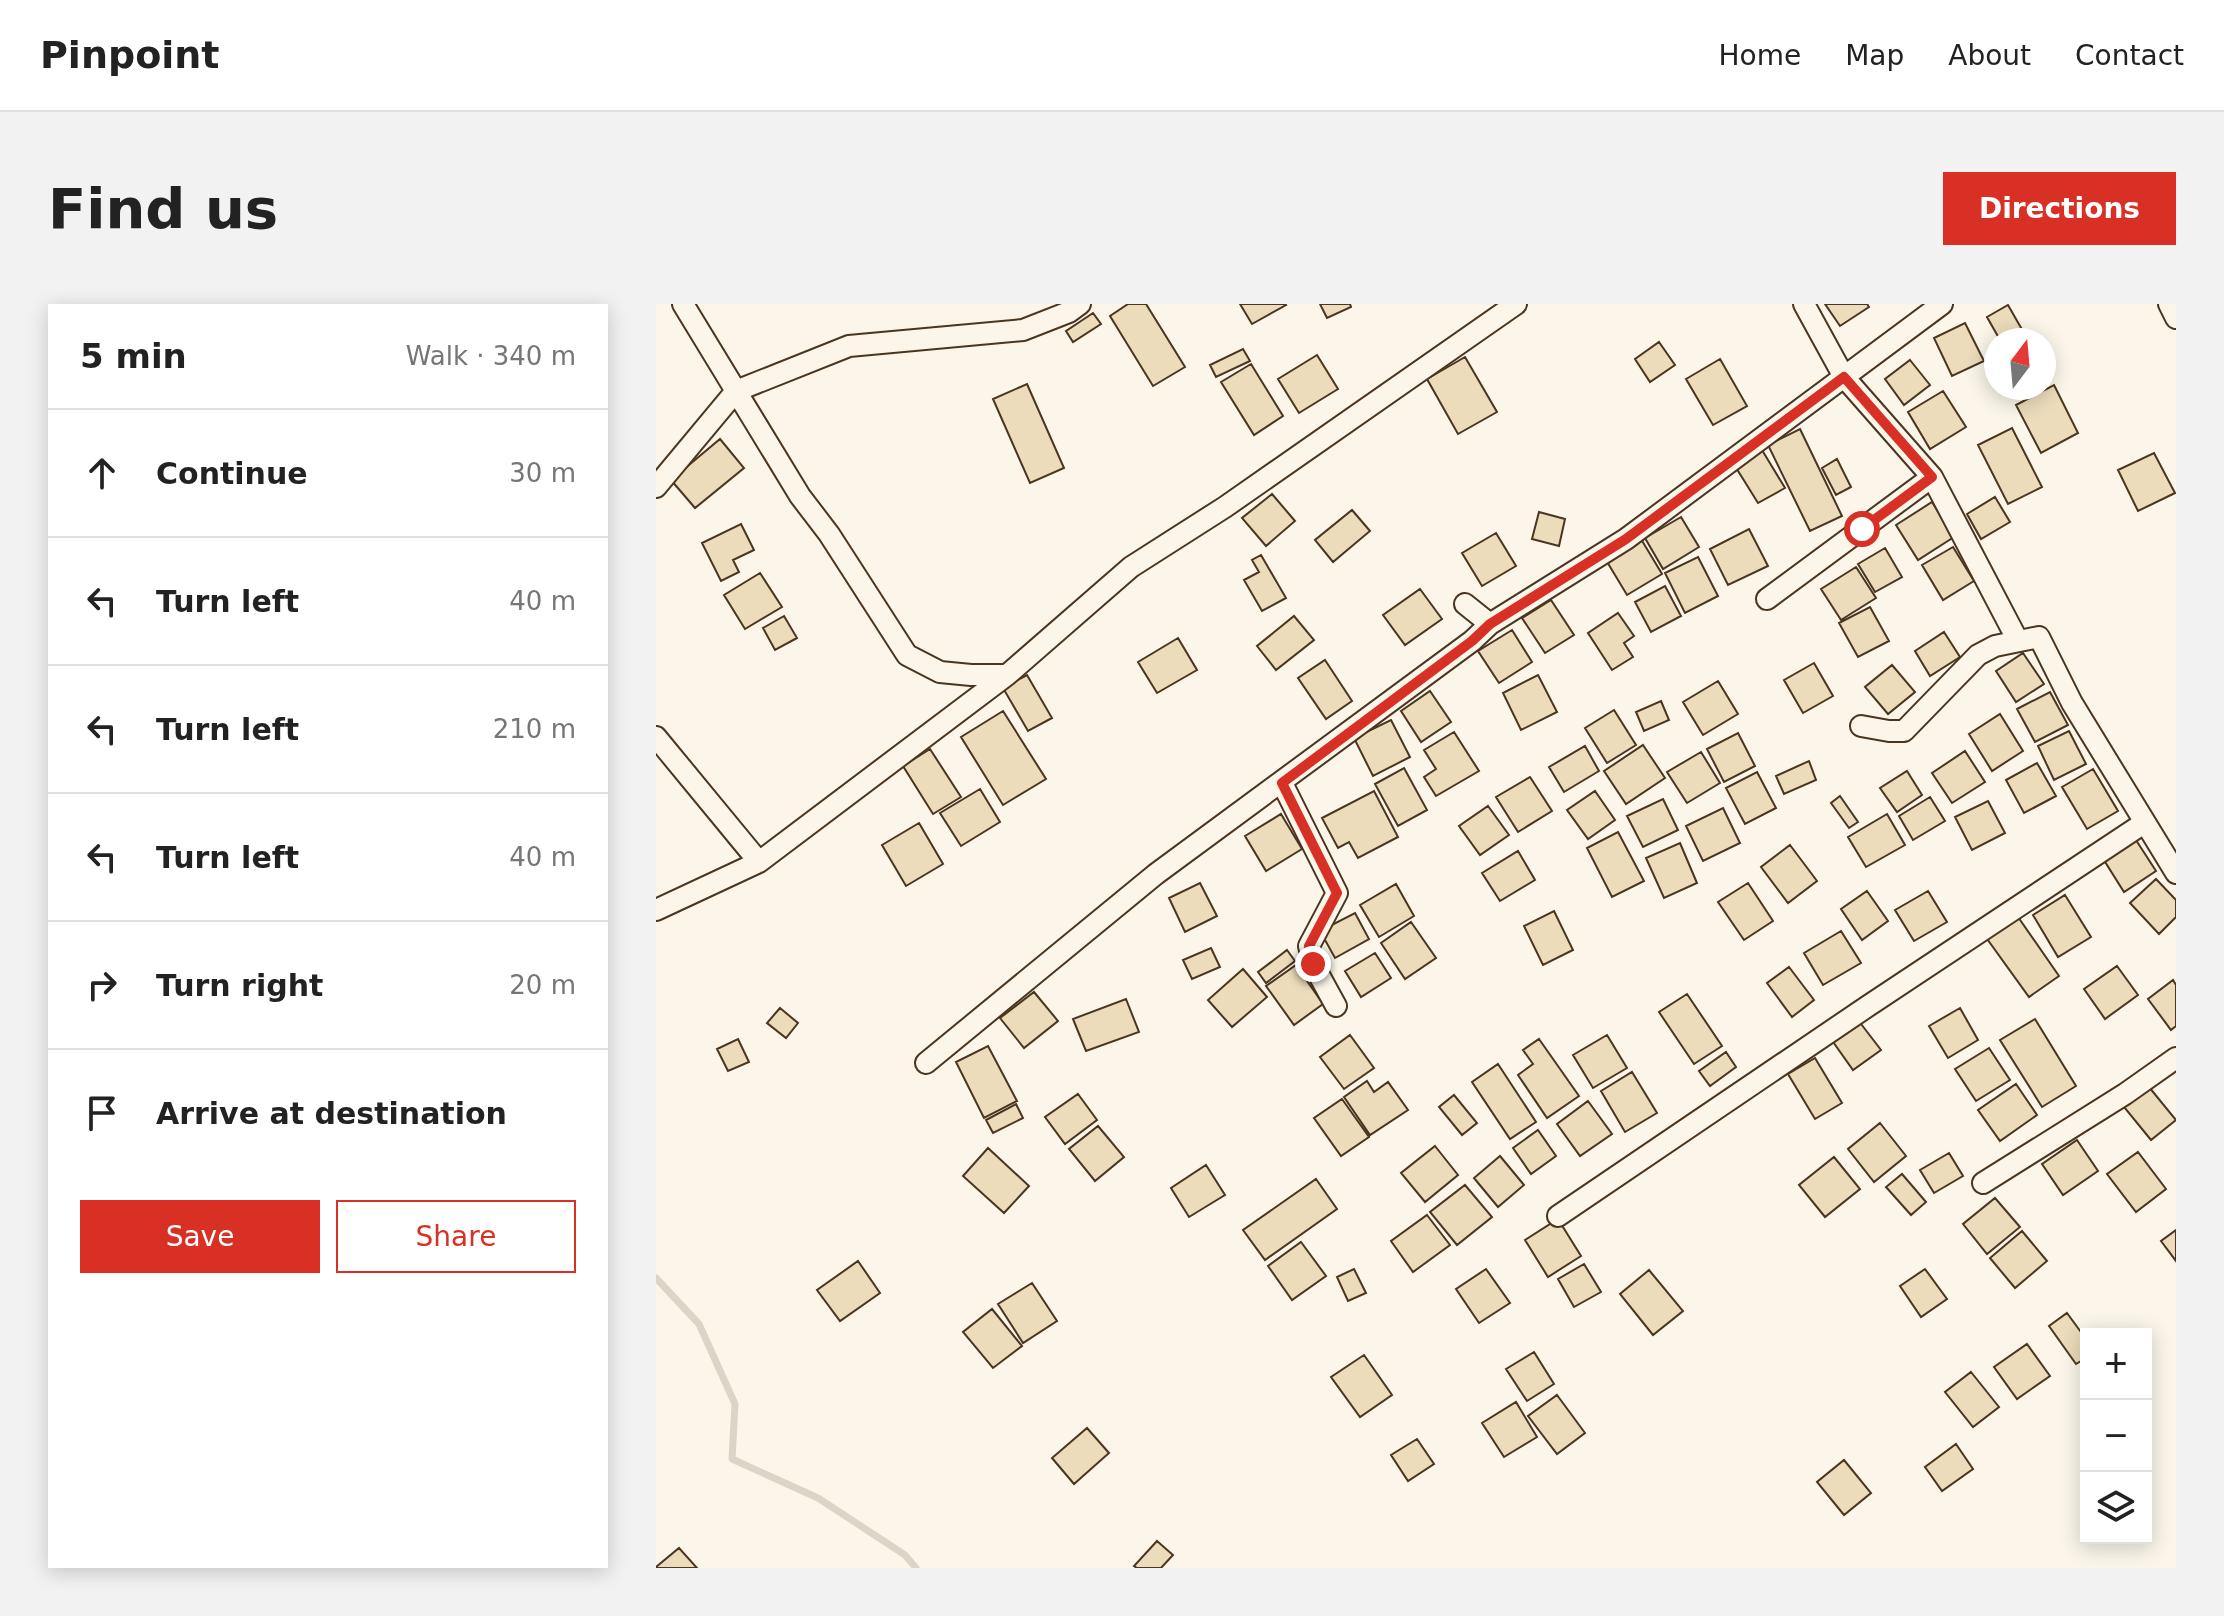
<!DOCTYPE html>
<meta charset="utf-8">
<style>
body{margin:0;font-family:"DejaVu Sans",sans-serif;background:#f2f2f2;color:#222}
.controls{position:absolute;right:24px;bottom:24px;display:grid;overflow:hidden;border-radius:0px;box-shadow:0 4px 20px #0003}
.controls button{width:72px;height:72px;display:grid;place-items:center;padding:0;border:0;border-bottom:2px solid #e0e0e0;background:#fff;color:#222;font:40px sans-serif}
.compass{position:absolute;left:1328px;top:24px;width:72px;height:72px;border-radius:50%;background:#fff;box-shadow:0 4px 20px #0003;rotate:16deg}
.stop{position:absolute;width:24px;height:24px;margin:-18px;border:6px solid #d93025;border-radius:50%;background:#fff}
.stop.end{background:#d93025;border-color:#fff;box-shadow:0 2px 8px #0008}
.list{margin:0;padding:0;list-style:none}
h2{display:flex;justify-content:space-between;align-items:center;height:104px;margin:0;padding:0 32px;font-size:34px}
h2 small{font-size:26px;font-weight:400;color:#767676}
.list li{display:grid;grid-template-columns:52px 1fr auto;gap:24px;align-items:center;box-sizing:border-box;height:128px;padding:0 32px;border-top:2px solid #e0e0e0}
.list b{display:block;font-size:30px;white-space:nowrap}
.list em{font-size:26px;font-style:normal;color:#767676}
.actions{display:flex;gap:16px;padding:24px 32px}
.actions a{flex:1;padding:18px 0;border:2px solid #d93025;border-radius:0px;text-align:center;font-size:28px;color:#d93025}
.actions .main{background:#d93025;color:#fff}
.icon{flex:none;width:44px;height:44px;fill:none;stroke:currentColor;stroke-width:2;stroke-linecap:round;stroke-linejoin:round}
.map{position:relative;flex:none;width:1520px;height:1264px;overflow:hidden;border-radius:0px}
header{display:flex;align-items:center;gap:48px;box-sizing:border-box;height:112px;padding:0 40px;background:#fff;border-bottom:2px solid #e0e0e0}
header strong{font-size:38px}
nav{display:flex;gap:44px;margin-inline-start:auto;font-size:28px}
.intro{display:flex;align-items:center;justify-content:space-between;box-sizing:border-box;height:192px;padding:0 48px}
h1{margin:0;font-size:56px}
.button{padding:20px 36px;border-radius:0px;background:#d93025;color:#fff;font-size:28px;font-weight:700}
main{display:flex;gap:48px;padding:0 48px}
aside{flex:1;background:#fff;border-radius:0px;box-shadow:0 4px 20px #0003}
.map>svg:first-child{display:block}
.lines{fill:none;stroke-linecap:round;stroke-linejoin:round}
.stream{stroke:#dcd4c6;stroke-width:7}
.building{fill:#ecdcbc;stroke:#4a3520;stroke-width:2}
.minor-casing{stroke:#4a3520;stroke-width:24}
.minor{stroke:#fbf6e9;stroke-width:20}
.route{stroke:#d93025;stroke-width:10}
</style>
<header>
<strong>Pinpoint</strong>
<nav><a>Home</a><a>Map</a><a>About</a><a>Contact</a></nav>
</header>
<div class="intro"><h1>Find us</h1><a class="button">Directions</a></div>
<main>
<aside>
<h2>5 min<small>Walk · 340 m</small></h2>
<ul class="list">
<li><svg class="icon" aria-label="ahead" viewBox="0 0 24 24"><path d="M12 20V5M6 11l6-6 6 6"/></svg><div><b>Continue</b></div><em>30 m</em></li>
<li><svg class="icon" aria-label="left" viewBox="0 0 24 24"><path d="M17 20v-9H6M10 6l-5 5 5 5"/></svg><div><b>Turn left</b></div><em>40 m</em></li>
<li><svg class="icon" aria-label="left" viewBox="0 0 24 24"><path d="M17 20v-9H6M10 6l-5 5 5 5"/></svg><div><b>Turn left</b></div><em>210 m</em></li>
<li><svg class="icon" aria-label="left" viewBox="0 0 24 24"><path d="M17 20v-9H6M10 6l-5 5 5 5"/></svg><div><b>Turn left</b></div><em>40 m</em></li>
<li><svg class="icon" aria-label="right" viewBox="0 0 24 24"><path d="M7 20v-9h11M14 6l5 5-5 5"/></svg><div><b>Turn right</b></div><em>20 m</em></li>
<li><svg class="icon" aria-label="arrive" viewBox="0 0 24 24"><path d="M6 21V4h12l-3 4 3 4H6"/></svg><div><b>Arrive at destination</b></div></li>
</ul>
<div class="actions"><a class="main">Save</a><a>Share</a></div>
</aside>
<div class="map">
<svg width="1520" height="1264" viewBox="0 0 1520 1264">
<rect width="100%" height="100%" fill="#fbf6e9"/>
<g class="lines">
<path class="stream" d="M0 974 43 1020 79 1100 76 1155 162 1194 249 1251 260 1264"/>
</g>
<path class="building" d="M472 0H490L529 63 497 82 454 12Z
M584 0H629L630 1 596 20Z
M664 0H694L695 3 671 14Z
M1169 0H1211L1213 3 1184 22Z
M1352 1 1372 36H1344L1331 13Z
M437 9 445 20 417 38 410 27Z
M1309 19 1328 57 1296 72 1278 34Z
M1003 38 1019 61 994 78 979 55Z
M587 45 594 57 560 73 554 61Z
M661 51 682 85 643 109 622 75Z
M809 53 841 108 802 130 771 75Z
M1064 55 1091 102 1057 121 1030 75Z
M1254 56 1274 81 1248 101 1229 75Z
M595 60 627 112 598 131 565 78Z
M371 80 408 164 374 179 337 95Z
M1398 81 1422 129 1385 149 1360 101Z
M1287 87 1310 123 1274 145 1252 108Z
M1356 124 1386 183 1352 200 1322 141Z
M1144 125 1186 212 1154 227 1112 141Z
M64 135 88 164 39 204 15 176Z
M1106 146 1129 184 1102 199 1079 162Z
M1498 149 1519 189 1482 207 1462 166Z
M1181 155 1195 183 1180 191 1166 164Z
M616 190 639 217 610 242 586 214Z
M1339 193 1354 218 1325 235 1311 210Z
M1276 198 1298 233 1262 256 1240 221Z
M696 206 714 227 677 258 659 236Z
M883 208 909 215 903 242 876 235Z
M1025 213 1043 243 1007 265 989 234Z
M85 220 98 246 77 256 83 268 65 277 46 239Z
M1093 225 1112 262 1072 281 1054 245Z
M840 229 860 262 826 282 806 249Z
M985 235 1006 270 971 291 950 256Z
M1297 243 1318 277 1287 296 1266 261Z
M1229 244 1246 273 1219 288 1202 260Z
M605 251 630 294 606 307 588 276 603 268 596 256Z
M1042 253 1062 292 1029 309 1009 269Z
M1200 263 1220 294 1185 316 1165 285Z
M104 269 126 303 89 325 68 291Z
M1009 282 1025 312 995 328 979 298Z
M764 285 786 315 749 341 727 311Z
M895 296 918 331 889 349 866 314Z
M1214 303 1233 337 1202 353 1183 319Z
M962 309 978 332 968 339 977 353 956 366 932 329Z
M128 312 141 334 119 346 107 324Z
M638 312 658 336 620 366 601 342Z
M856 326 876 358 843 379 822 347Z
M1288 328 1304 353 1274 372 1259 347Z
M522 334 541 366 501 389 482 358Z
M1367 349 1388 380 1360 398 1340 367Z
M669 356 696 397 670 415 642 374Z
M1158 359 1177 392 1147 409 1128 376Z
M1236 361 1259 388 1232 410 1209 383Z
M371 371 396 414 372 427 347 384Z
M882 371 901 408 865 426 847 389Z
M1062 377 1082 410 1047 431 1027 398Z
M774 387 795 418 765 438 745 407Z
M1394 388 1412 421 1379 438 1361 405Z
M1005 397 1013 416 988 427 980 408Z
M958 406 980 441 951 459 929 424Z
M347 407 390 475 347 501 305 433Z
M1344 410 1367 447 1336 467 1313 430Z
M735 416 754 453 717 472 698 434Z
M1413 427 1430 460 1398 476 1382 442Z
M798 428 823 467 780 492 768 473 780 465 768 446Z
M1082 429 1099 462 1068 478 1051 445Z
M987 441 1009 474 970 500 948 467Z
M929 442 943 467 908 488 893 463Z
M274 445 305 493 277 510 247 462Z
M1309 447 1329 478 1296 499 1276 469Z
M1045 448 1064 479 1031 499 1011 468Z
M1153 457 1160 476 1128 490 1120 472Z
M1381 459 1400 492 1368 509 1350 476Z
M748 464 771 506 742 522 719 480Z
M1437 465 1462 507 1431 525 1406 483Z
M1251 467 1266 491 1241 508 1224 484Z
M1101 468 1120 504 1089 520 1070 484Z
M874 473 896 507 862 528 840 493Z
M324 485 344 518 305 542 284 509Z
M718 487 742 533 702 554 693 538 682 544 666 514Z
M939 487 959 516 932 535 911 506Z
M1184 492 1202 518 1193 524 1175 499Z
M1274 493 1289 517 1257 536 1243 512Z
M1007 495 1022 526 987 543 971 512Z
M1332 497 1349 529 1316 546 1299 513Z
M832 502 853 531 824 551 803 522Z
M1067 504 1084 539 1047 557 1030 522Z
M625 510 646 545 610 567 589 532Z
M1231 510 1249 541 1210 563 1192 533Z
M263 519 287 560 250 582 226 541Z
M962 528 988 577 956 593 931 544Z
M1478 533 1500 567 1468 588 1446 553Z
M1024 539 1041 579 1008 594 990 554Z
M1134 541 1161 577 1132 599 1105 563Z
M862 547 879 576 844 597 826 569Z
M1500 575 1520 596V613L1503 630 1474 599Z
M544 579 561 612 529 628 513 594Z
M1092 579 1117 617 1088 636 1062 598Z
M740 580 758 612 723 633 704 601Z
M1211 587 1232 617 1206 636 1185 605Z
M1272 587 1291 618 1258 637 1239 606Z
M1409 591 1435 633 1402 653 1377 611Z
M898 607 917 646 887 661 868 622Z
M699 609 713 635 679 654 664 627Z
M1360 610 1403 672 1373 693 1329 632Z
M755 618 780 654 749 675 725 639Z
M1185 627 1205 659 1167 681 1148 649Z
M555 644 564 663 536 675 527 656Z
M631 646 639 657 610 679 602 668Z
M719 649 735 674 705 693 689 667Z
M640 661 667 700 638 721 610 682Z
M1461 662 1482 691 1449 715 1428 685Z
M1133 663 1158 696 1136 713 1111 679Z
M587 665 611 693 576 723 552 696Z
M1517 676 1520 681V722L1515 726 1492 695Z
M378 688 402 717 368 744 344 714Z
M1031 690 1066 742 1038 760 1003 708Z
M470 695 483 728 430 747 417 715Z
M124 704 142 719 130 734 111 719Z
M1304 704 1322 736 1292 754 1273 722Z
M1379 715 1420 782 1386 803 1344 736Z
M1202 716 1225 746 1197 766 1175 735Z
M694 731 718 764 688 785 664 753Z
M951 731 971 764 937 784 917 751Z
M82 735 93 758 72 767 61 745Z
M883 735 923 792 891 814 862 771 877 760 867 746Z
M332 742 361 797 328 814 300 758Z
M1333 744 1354 776 1320 797 1299 765Z
M1070 748 1080 763 1054 782 1043 767Z
M1159 754 1186 799 1159 815 1132 770Z
M842 760 880 818 854 835 816 778Z
M976 768 1001 809 969 828 945 787Z
M711 777 718 788 732 778 752 806 714 831 688 793Z
M1360 780 1381 811 1344 837 1322 806Z
M1493 783 1520 816 1495 836 1468 803Z
M422 790 441 816 409 840 389 813Z
M798 791 821 819 806 831 783 803Z
M686 795 713 833 685 852 658 814Z
M932 797 956 830 924 852 901 820Z
M360 800 367 814 337 829 330 816Z
M1224 819 1250 852 1218 878 1192 845Z
M442 822 468 853 439 877 413 845Z
M882 826 900 852 875 870 857 844Z
M1421 836 1442 867 1407 891 1386 860Z
M779 842 802 871 769 898 745 869Z
M332 844 373 882 348 909 307 872Z
M1482 848 1510 885 1480 908 1451 870Z
M1293 849 1307 872 1278 889 1264 866Z
M844 852 868 881 842 903 818 874Z
M1178 853 1204 885 1169 913 1143 881Z
M550 861 569 891 533 913 515 884Z
M1246 870 1270 898 1255 911 1230 883Z
M660 875 681 905 609 956 587 926Z
M809 881 836 913 801 941 774 908Z
M1339 894 1364 923 1331 950 1307 920Z
M771 911 794 941 757 968 735 937Z
M902 915 925 952 892 973 869 936Z
M1520 926V957L1505 937Z
M1366 927 1391 957 1359 984 1334 954Z
M645 938 670 972 636 996 612 962Z
M202 957 224 989 184 1017 161 986Z
M928 960 945 988 918 1003 902 975Z
M698 965 710 989 692 997 681 973Z
M830 965 854 999 823 1019 800 985Z
M1269 965 1291 995 1265 1013 1244 982Z
M993 966 1027 1007 997 1031 964 990Z
M376 979 401 1017 367 1039 342 1000Z
M336 1005 366 1042 337 1064 307 1028Z
M1411 1009 1430 1035V1054L1420 1060 1393 1022Z
M1371 1040 1394 1072 1361 1095 1338 1063Z
M878 1048 898 1080 871 1097 850 1065Z
M708 1051 736 1091 704 1113 675 1073Z
M1315 1068 1343 1103 1317 1123 1289 1088Z
M901 1091 929 1129 901 1150 872 1112Z
M860 1098 881 1133 848 1153 826 1119Z
M431 1124 453 1149 418 1180 396 1154Z
M761 1135 778 1160 752 1177 735 1151Z
M1300 1140 1317 1165 1286 1187 1269 1163Z
M1188 1156 1215 1189 1188 1211 1161 1178Z
M501 1237 517 1251 505 1264H481L478 1262Z
M23 1244 41 1264H0V1263Z"/>
<g class="lines">
<g class="minor-casing">
<path id="minor" d="M27 0 144 192 173 230 251 351 284 368 315 371H351
M1148 0 1188 73 1276 173 1362 337
M1513 0 1520 14
M0 183 80 87 193 42 367 26 413 8 424 0
M1111 295 1276 173
M809 300 834 320
M1205 422 1233 427H1248L1322 351 1339 342 1383 333 1416 399 1520 569
M0 433 103 558
M626 479 681 589 653 642 657 660 680 702
M0 606 103 558 351 371 475 263 569 203 860 0
M270 759 500 570 816 337 834 320 970 235 1286 0
M1327 879 1469 790 1520 754
M902 912 1212 702 1488 519"/>
</g>
<use href="#minor" class="minor"/>
</g>
<g class="lines">
<path class="route" d="M657 660 653 642 681 589 626 479 816 337 834 320 970 235 1188 73 1276 173 1206 225"/>
</g>
</svg>
<div class="controls">
<button>+</button>
<button>−</button>
<button><svg class="icon" aria-label="layers" viewBox="0 0 24 24"><path d="M12 4l9 5-9 5-9-5zM3 14l9 5 9-5"/></svg></button>
</div>
<svg class="compass" viewBox="-18 -18 36 36"><path d="M0-13l5 13h-10z" fill="#e53935"/><path d="M0 13l5-13h-10z" fill="#767676"/></svg>
<div class="stop" style="left:1206px;top:225px"></div>
<div class="stop end" style="left:657px;top:660px"></div>
</div>
</main>
